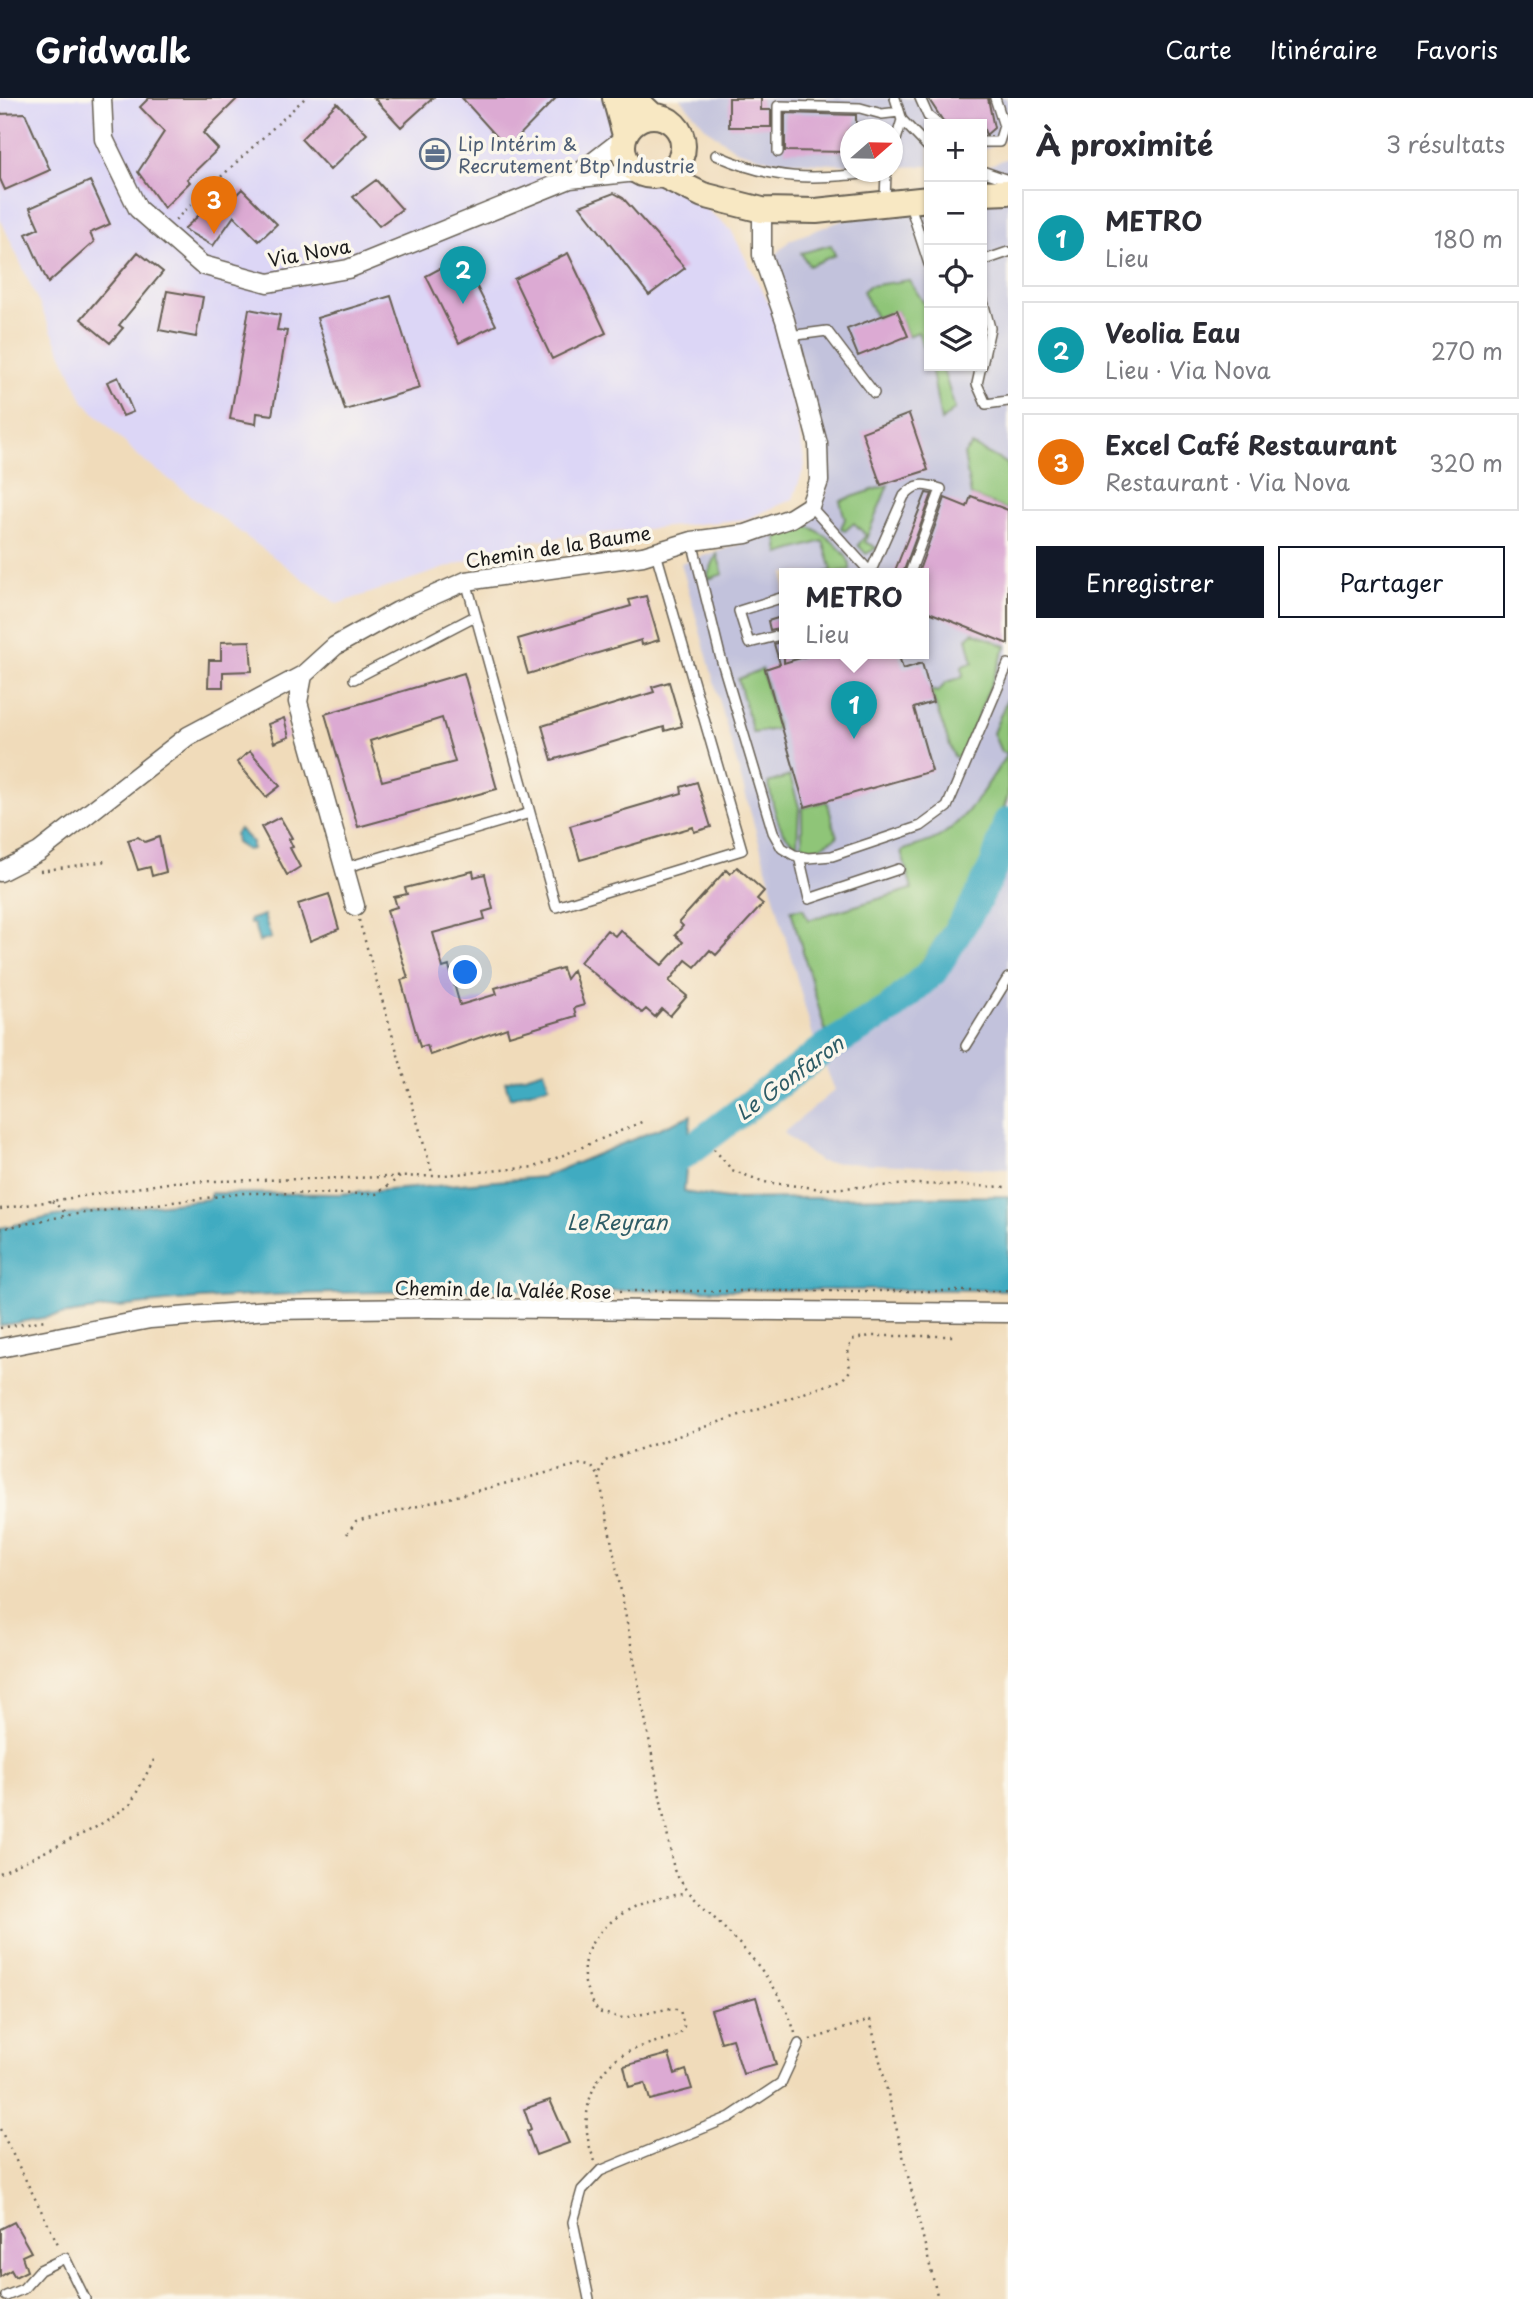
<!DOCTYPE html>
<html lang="fr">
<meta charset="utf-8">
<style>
body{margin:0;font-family:"Playpen Sans",sans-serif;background:#f2f2f3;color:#2b2b33}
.controls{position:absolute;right:21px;top:21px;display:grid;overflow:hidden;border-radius:0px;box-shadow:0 2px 5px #0004}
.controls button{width:63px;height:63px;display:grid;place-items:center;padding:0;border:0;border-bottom:2px solid #e1e1e2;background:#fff;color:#2b2b33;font:35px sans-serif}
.compass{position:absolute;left:840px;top:21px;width:63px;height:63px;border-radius:50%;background:#fff;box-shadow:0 2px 5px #0004;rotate:70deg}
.you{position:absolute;left:466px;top:875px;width:24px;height:24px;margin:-18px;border:5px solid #fff;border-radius:50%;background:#1a73e8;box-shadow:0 0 0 10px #1a73e833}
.badge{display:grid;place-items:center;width:46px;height:46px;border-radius:50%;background:#111827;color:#fff;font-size:23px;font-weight:700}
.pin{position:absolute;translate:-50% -58px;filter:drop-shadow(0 2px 4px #0008)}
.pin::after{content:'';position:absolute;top:37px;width:24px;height:21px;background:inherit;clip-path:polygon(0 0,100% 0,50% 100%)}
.popup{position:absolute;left:779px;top:470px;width:150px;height:91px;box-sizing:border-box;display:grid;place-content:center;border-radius:0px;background:#fff;filter:drop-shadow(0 2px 5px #0005);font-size:23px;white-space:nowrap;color:#7c7c81}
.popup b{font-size:26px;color:#2b2b33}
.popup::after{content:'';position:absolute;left:50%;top:100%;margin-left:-14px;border:14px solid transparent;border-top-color:#fff}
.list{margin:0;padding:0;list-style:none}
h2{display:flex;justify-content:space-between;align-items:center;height:91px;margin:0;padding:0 28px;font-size:30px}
h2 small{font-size:23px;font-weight:400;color:#7c7c81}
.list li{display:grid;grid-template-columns:46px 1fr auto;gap:21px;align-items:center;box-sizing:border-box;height:98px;margin:0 14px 14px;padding:0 14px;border:2px solid #e1e1e2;border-radius:0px}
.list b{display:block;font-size:26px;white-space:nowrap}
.list p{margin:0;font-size:23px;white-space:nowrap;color:#7c7c81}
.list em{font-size:23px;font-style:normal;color:#7c7c81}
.actions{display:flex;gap:14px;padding:21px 28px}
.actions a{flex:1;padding:16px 0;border:2px solid #111827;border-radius:0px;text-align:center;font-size:24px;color:#111827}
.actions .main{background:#111827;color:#fff}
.icon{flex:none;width:38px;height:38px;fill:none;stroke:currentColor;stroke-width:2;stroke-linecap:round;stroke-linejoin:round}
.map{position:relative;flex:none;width:1008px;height:2201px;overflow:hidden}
header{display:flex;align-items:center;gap:42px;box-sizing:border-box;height:98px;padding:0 35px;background:#111827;color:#fff}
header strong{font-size:33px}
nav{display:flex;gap:38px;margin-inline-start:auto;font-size:24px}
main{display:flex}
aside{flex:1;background:#fff}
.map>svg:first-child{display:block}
.built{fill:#dcd6f6}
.industrial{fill:#c2c2dc;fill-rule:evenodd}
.green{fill:#8fc578;stroke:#56704a;stroke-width:2}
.water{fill:#41abc1;stroke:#2e646e;stroke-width:2}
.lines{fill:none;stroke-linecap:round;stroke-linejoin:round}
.river{stroke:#41abc1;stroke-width:30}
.building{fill:#dcaad3;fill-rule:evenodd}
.lane-casing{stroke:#665f53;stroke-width:12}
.street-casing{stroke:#665f53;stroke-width:21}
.secondary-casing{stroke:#665f53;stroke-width:28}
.path{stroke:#665f53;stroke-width:2.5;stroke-dasharray:2 5;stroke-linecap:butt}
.lane{stroke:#fff;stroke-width:9}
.street{stroke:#fff;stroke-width:18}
.secondary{stroke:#f8e8c3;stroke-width:24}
.labels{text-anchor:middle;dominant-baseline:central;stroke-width:7;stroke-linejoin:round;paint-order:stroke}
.service-label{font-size:19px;fill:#4e5e75;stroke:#fbf7ec;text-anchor:start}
.street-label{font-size:19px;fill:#1c1c1c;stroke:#fbf7ec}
.water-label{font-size:21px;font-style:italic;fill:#2d5c66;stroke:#fbf7ec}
</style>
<header>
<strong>Gridwalk</strong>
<nav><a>Carte</a><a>Itinéraire</a><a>Favoris</a></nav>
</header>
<main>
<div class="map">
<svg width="1008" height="2201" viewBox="0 0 1008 2201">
<rect width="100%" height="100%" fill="#fbf7ec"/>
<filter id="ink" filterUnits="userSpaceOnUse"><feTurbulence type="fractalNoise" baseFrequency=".0143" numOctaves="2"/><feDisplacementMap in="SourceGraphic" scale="14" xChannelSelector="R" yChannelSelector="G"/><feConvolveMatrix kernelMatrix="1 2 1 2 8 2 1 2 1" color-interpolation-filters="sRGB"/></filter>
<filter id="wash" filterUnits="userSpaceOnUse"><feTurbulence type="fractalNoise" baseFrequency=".00686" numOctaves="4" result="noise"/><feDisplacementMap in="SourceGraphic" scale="28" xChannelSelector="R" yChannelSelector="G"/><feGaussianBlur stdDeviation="1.57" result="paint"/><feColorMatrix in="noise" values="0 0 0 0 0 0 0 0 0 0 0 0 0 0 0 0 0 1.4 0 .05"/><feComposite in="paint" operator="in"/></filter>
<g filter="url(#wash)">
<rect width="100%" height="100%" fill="#f0dbba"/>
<path class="built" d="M0 0H605L617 34 731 132 779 225 805 367 793 401 747 421 526 443 337 506 139 359 84 304 0 120Z"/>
<path class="industrial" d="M680 0H1008V41L982 52V26H929V68L893 69 892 32H850V67L770 62 736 52 707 31Z
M1008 60V1071L820 1064 783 1035 835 992 813 938 681 465 811 424 826 395 827 369 775 158 790 142 929 90V268H982V70ZM784 475H924V555H784Z"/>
<path class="green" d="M831 147 835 157 809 168 801 155Z
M909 182 929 213V264L918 234 908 238 897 213 876 220 863 193 869 188Z
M931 268H942L955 311 941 323Z
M972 347 1008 366V412L971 398 964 356Z
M888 387 865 444 877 450 866 456 858 447 866 437 854 425 845 433 841 430 845 421 840 403Z
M804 428C819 429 852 456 850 472L825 475 832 472 823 443 779 456 777 438Z
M717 456 723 476 709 481 708 476Z
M973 534 1006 548 962 658 954 659 930 592 938 594 946 584 963 579 962 568 973 564 967 540Z
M762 571 777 631 753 635 738 581Z
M1008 599V698L984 766 918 870 880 902 826 935 791 812 803 810 808 822 912 791 901 753C914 748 931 745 942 737 969 719 990 683 1007 656L1001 654 993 635Z
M790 678 799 709 797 747C776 735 774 707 768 685Z
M827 703 837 739 816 751 802 748V710Z"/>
<path class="water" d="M239 731 252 744V751L247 752 236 745 235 736Z
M264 817 271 840 259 844 254 826H250L249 822Z
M544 972 549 988 510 1000 505 984Z
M691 1017 684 1094 726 1101 1008 1098V1192C833 1192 659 1192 484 1193 322 1194 160 1195 0 1228V1130L55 1118 209 1101 211 1095 340 1096 543 1079Z"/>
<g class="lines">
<path class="river" d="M650 1071 686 1055 827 949 889 912 933 873 976 804 995 766 1008 724"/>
</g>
<g id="blocks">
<path class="building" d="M149 0H238L203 35 218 51 187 81 190 84 164 110 138 74 164 34 140 9Z
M374 0H433L401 29Z
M462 0H556L507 50Z
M729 0H761V12H771V29H729Z
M928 0H988L994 30 986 37 982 26H945Z
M337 5 367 36 330 72 301 41Z
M25 15 50 72 5 92 0 81V16Z
M785 15 856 17V32H850V54L785 53Z
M376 82 402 111 379 128 353 99Z
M90 83 110 126 90 135 94 144 48 185 26 136 39 130 30 110Z
M242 91 277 126 259 143 234 118 213 148 184 131 211 106 219 114Z
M614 95 623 100 685 170 649 197 580 108Z
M138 154 163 174 119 227 123 230 110 245 81 221Z
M568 155 606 235 552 261 514 181Z
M450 165 454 173 466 167 496 227 459 245 426 178Z
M167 193 203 199 196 239 159 232Z
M391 198 420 290 345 312 317 220Z
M249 211 280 217 277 232 287 233 272 317 257 315 256 326 230 321Z
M897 212 908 238 858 258 847 231Z
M118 279 133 314 123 318 107 284Z
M909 316 928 372 881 387 862 334Z
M926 395 932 396 903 475H894Z
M971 398 1008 412V546L924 512V475H918L945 400 967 409Z
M646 498 659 542 642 547 641 542 528 576 518 541 631 508 629 502Z
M784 518V529L770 532 768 523Z
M250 543 252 573 223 574V589H208L209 562H221V544Z
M784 543V565L817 555H898L903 571 922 565 933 604 914 610 932 673 805 709 765 571 780 566 774 546Z
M464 575 497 691 358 729 325 616ZM442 620 455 664 382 683 370 643Z
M669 584 682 628 665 633 664 629 552 662 542 628 654 594 652 589Z
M284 620 289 639 274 645 268 626Z
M250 653 280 688 266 699 237 664Z
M697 684 711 729 694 734 693 729 580 762 570 728 682 695 681 689Z
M280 719 292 740 289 741 293 749 290 750 300 769 287 777 261 729Z
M138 739 145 744 159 739 166 774 152 778 150 769 138 772 128 742Z
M737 769 764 793 757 801 763 806 716 857 710 852 695 869 686 862 669 883 687 898 670 918 662 911 655 919 646 911 642 915 580 864 607 832 615 838 620 832 662 867 683 844 675 837 683 828 679 824 726 772 730 776Z
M473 773 474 779 485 776 493 811 483 814 485 821 433 835 443 870 449 868 460 907 497 896 495 890 562 870 566 881 573 872 584 907 574 910 576 918 509 938 507 930 430 957 427 947 420 949 401 882 408 880 387 812 397 809 394 799 407 796 405 790Z
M329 796 339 831 310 843 298 806Z
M756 1899 776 1967 743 1976 732 1941 721 1944 711 1912Z
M669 1956 675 1976 686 1972 692 1991 650 2002 645 1985 629 1989 624 1968Z
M550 2002 569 2045 536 2057 527 2033 531 2031 524 2011Z
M14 2124 31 2154 22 2158 27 2173 15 2179 11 2172 0 2179V2131Z"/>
</g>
</g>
<g filter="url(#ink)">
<use href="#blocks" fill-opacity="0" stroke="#665f53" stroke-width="2"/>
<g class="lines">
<g class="lane-casing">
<path id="lane" d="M920 0 928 18 938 26
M902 22 929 50
M982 44H999L1004 28 995 0
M778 54V8L860 10 882 16 899 14
M892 55 902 22 895 0
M716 57C782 86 816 80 886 74
M982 73 1008 82
M885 103 886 74
M909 104 929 166
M982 163 1008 154
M982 200 990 230 982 267
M789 238 827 233 874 295
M981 268 977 286 986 306 1008 303
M810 408 871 475
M692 443 720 557 773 734 782 750 794 757 808 760 832 758 921 728 947 709 1008 566
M870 475 904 398C916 384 924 386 941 391L910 475
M466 483 556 809 742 752 656 455
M784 499 739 513 749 545 784 536
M354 581 475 518
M799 758 809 801 899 771
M344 770 530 715
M966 948 1008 880
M6 2198 23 2191 40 2172 65 2160 85 2201
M589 2201 573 2124 582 2092 600 2073 730 2019 781 1985 799 1946"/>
</g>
<g class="street-casing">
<path id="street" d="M102 0 104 41 138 111 202 167 268 185 348 171 570 81 637 74
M571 81 624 40
M303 577 298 604 355 808
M0 774 39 754 188 638 303 577 335 548 398 513 466 483 643 458 692 443 746 436 791 420 810 408 819 383 818 346 785 222 762 157V112
M0 1250 150 1221 269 1212 429 1210 1008 1215"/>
</g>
<g class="secondary-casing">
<path id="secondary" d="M615 0 625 37
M634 0 652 17
M623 48a30 30 0 1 1 60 0a30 30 0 1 1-60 0Z
M662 77 703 97 762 112 816 113 929 101
M982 95 1008 94"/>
</g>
<path class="path" d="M175 122 305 0
M40 773 106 763
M359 822 433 1078
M714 1051 732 1072 764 1084 823 1091 915 1086 1008 1089
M52 1103 68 1117
M0 1111 174 1084 433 1078 535 1069 644 1023
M0 1131 69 1117 245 1095 376 1096 400 1079
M613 1193H1008
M0 1230 45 1222
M347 1436 356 1424 581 1366 592 1369 599 1378
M0 1775 93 1731 130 1707 155 1660
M795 1935C782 1891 751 1857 719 1825 701 1806 687 1796 674 1772L599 1378 605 1363 842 1282 850 1273 848 1250 854 1241 871 1238H954
M810 1942 870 1922 938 2201
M0 2031 59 2148
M595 2063C580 2031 585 1991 610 1966 626 1950 658 1944 680 1937L684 1928 680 1912 672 1910 623 1920 598 1914C592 1903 585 1891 584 1879 579 1829 645 1796 687 1795"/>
<use href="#lane" class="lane"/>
<use href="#street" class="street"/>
<use href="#secondary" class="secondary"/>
</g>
</g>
<defs>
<g id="office-ring" transform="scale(1.575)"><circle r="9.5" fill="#fbf7ec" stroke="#5c6f8a" stroke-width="1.5"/><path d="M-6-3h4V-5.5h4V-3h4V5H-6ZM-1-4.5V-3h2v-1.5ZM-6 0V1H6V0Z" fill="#5c6f8a"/></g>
</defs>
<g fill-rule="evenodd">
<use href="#office-ring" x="435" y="56"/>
</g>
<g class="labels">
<g class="service-label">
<text x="458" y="45">Lip Intérim &amp;<tspan x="458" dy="22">Recrutement Btp Industrie</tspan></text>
</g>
<g class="street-label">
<text transform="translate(309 154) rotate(-10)">Via Nova</text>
<text transform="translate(558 448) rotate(-9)">Chemin de la Baume</text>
<text transform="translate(503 1191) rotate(1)">Chemin de la Valée Rose</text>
</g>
<g class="water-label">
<text transform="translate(789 979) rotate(-36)">Le Gonfaron</text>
<text x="617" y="1123">Le Reyran</text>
</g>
</g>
</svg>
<div class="controls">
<button>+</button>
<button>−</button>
<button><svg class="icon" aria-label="locate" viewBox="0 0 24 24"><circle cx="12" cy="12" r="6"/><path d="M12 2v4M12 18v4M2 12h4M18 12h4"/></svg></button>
<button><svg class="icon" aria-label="layers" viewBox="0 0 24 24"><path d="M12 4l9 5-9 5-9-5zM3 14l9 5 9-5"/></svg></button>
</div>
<svg class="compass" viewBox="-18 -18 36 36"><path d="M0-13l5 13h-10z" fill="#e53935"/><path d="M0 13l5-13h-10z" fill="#7c7c81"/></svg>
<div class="you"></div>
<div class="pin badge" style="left:854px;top:641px;background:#0f9aa8">1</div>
<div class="popup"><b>METRO</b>Lieu</div>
<div class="pin badge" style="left:463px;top:206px;background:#0f9aa8">2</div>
<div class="pin badge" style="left:214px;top:136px;background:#e8710a">3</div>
</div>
<aside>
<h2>À proximité<small>3 résultats</small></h2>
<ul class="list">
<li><span class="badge" style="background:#0f9aa8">1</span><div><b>METRO</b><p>Lieu</p></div><em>180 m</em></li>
<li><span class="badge" style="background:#0f9aa8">2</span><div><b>Veolia Eau</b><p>Lieu · Via Nova</p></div><em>270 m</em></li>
<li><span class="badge" style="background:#e8710a">3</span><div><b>Excel Café Restaurant</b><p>Restaurant · Via Nova</p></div><em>320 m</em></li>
</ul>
<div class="actions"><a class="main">Enregistrer</a><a>Partager</a></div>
</aside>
</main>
